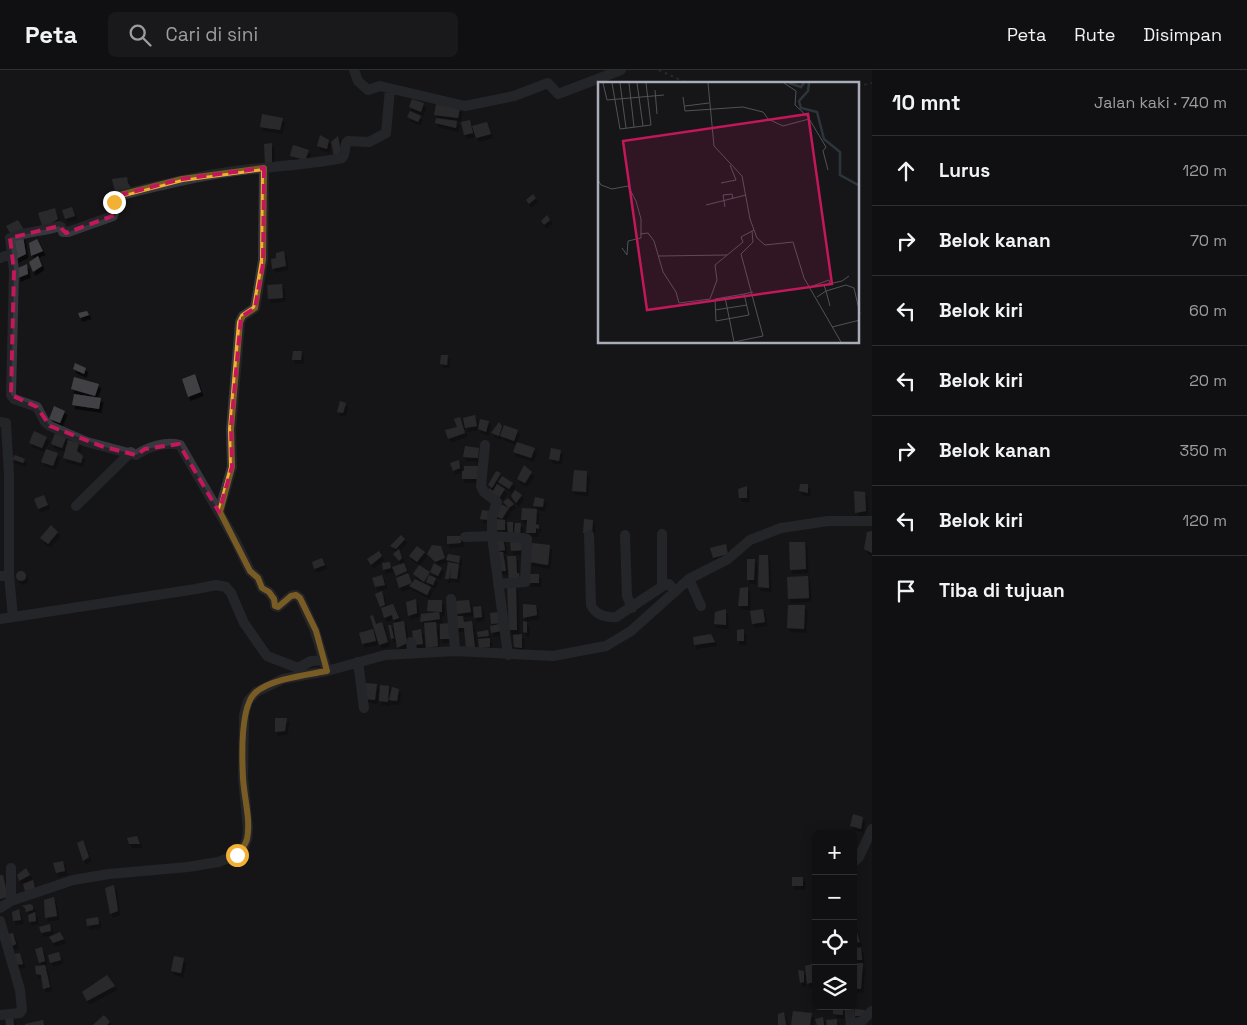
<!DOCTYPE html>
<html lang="id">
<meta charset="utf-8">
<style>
body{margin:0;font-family:"Space Grotesk",sans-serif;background:#19191b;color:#f1f3f6}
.controls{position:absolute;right:15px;bottom:15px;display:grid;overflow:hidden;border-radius:8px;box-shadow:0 2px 12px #0003}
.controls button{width:45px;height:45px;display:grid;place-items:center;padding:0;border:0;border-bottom:1px solid #303032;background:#101012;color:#f1f3f6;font:25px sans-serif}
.stop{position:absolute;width:15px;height:15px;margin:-11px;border:4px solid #f2b134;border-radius:50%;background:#fff}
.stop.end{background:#f2b134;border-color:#fff;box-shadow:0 1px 5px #0008}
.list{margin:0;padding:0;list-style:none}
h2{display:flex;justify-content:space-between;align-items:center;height:65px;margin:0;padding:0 20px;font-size:21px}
h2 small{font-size:16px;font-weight:400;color:#9c9d9f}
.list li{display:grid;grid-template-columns:32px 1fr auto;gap:15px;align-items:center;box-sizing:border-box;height:70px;padding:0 20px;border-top:1px solid #303032}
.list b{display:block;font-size:19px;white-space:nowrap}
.list em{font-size:16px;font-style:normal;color:#9c9d9f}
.icon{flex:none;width:28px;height:28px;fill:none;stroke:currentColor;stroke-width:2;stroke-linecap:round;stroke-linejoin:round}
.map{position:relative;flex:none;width:872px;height:955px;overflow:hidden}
header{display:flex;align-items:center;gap:30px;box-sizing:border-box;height:70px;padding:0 25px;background:#101012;border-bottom:1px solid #303032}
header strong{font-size:24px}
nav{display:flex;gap:28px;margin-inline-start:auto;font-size:18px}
.search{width:350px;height:45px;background:#19191b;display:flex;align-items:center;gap:12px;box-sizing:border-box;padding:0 18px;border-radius:8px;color:#9c9d9f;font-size:19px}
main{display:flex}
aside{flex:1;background:#101012}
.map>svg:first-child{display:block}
.building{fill:#404145;filter:url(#shadow)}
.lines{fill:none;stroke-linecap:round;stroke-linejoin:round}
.path{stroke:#3d3f44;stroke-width:2;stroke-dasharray:2.5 4;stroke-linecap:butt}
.minor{stroke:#37383d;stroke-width:10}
.route{stroke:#f2b134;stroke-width:6}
.marked{fill:none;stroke:#c2185b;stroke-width:4;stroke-dasharray:10 6;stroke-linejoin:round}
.inset-river{fill:none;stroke:#2c353c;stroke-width:2.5}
.inset-road{fill:none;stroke:#505258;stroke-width:1}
.view{fill:#c2185b;fill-opacity:0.15;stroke:#c2185b;stroke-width:2.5}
.inset-edge{fill:none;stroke:#a8adb8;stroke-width:2.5}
</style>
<header>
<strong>Peta</strong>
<div class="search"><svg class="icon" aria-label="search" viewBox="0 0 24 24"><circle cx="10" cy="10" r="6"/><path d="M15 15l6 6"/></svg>Cari di sini</div>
<nav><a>Peta</a><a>Rute</a><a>Disimpan</a></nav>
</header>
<main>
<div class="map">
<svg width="872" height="955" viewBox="0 0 872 955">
<defs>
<filter id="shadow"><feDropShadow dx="2.5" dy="4" stdDeviation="0" flood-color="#0009"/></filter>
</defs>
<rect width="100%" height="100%" fill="#161618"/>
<path class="building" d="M412 29 424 33 421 42 409 37Z
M436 34 460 38 458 48 434 45Z
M410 41 421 46 418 52 407 47Z
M262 44 283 48 280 60 260 57Z
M436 48 457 51 456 58 435 53Z
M470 50 473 63 464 65 461 52Z
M487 52 491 64 476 68 472 56Z
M320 65 329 70 327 79 317 76Z
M338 66 341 82 334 86 331 72Z
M272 73V95H265L264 74Z
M293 75 309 80 305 90 290 86Z
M127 107 128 113 132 119 115 122 112 109Z
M533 124 536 128 529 134 526 130Z
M72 137 75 146 65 149 62 140Z
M55 138 58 149 43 158 38 143Z
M547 145 550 150 544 155 541 151Z
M18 150 24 160 12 166 6 156Z
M23 166 26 184 16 189 12 168Z
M37 169 43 181 31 186 29 173Z
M284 181 286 196 272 199 271 189 276 188V183Z
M38 186 42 196 33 202 29 192Z
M27 194 28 204 18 208V198Z
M282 214 283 228 268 229 267 215Z
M87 241 89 245 80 248 78 243Z
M293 281H302L301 290H292Z
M441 285H448L447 295 440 294Z
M75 293 86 298 84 304 73 299Z
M195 304 201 322 188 327 182 309Z
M74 307 99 314 95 326 71 319Z
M74 324 101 328 99 339 72 335Z
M340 331 346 333 343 343 337 342Z
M54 336 65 341 60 353 49 349Z
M475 345 477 356 465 358 463 348Z
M460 347 465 363 448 369 445 360 457 357 454 349Z
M480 349 489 351 486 362 478 359Z
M499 352 502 356 499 366 491 363Z
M504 355 518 360 514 371 500 366Z
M34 361 47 367 42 378 29 373Z
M55 363 66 368 62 378 51 374Z
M68 370 79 373 77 381 83 386 81 393 63 388Z
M517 372 535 378 531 388 513 382Z
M465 376 479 378 478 388 463 387Z
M551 378 561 380 559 391 549 389Z
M46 379 58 383 53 396 41 392Z
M15 385 25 389 23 393 12 389Z
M459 390 460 398 453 401 450 393Z
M524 395 532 402 525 413 517 409Z
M464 396H479V409H462V401H464Z
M574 400 587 401 586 422 572 421Z
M496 401 501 403 492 418 488 415Z
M502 406 513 413 509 419 498 412Z
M497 414 505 419 498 430 486 423 489 418 493 421Z
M800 414H808V423L799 421Z
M747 416V428H739L738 419Z
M515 420 522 425 516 433 511 426Z
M854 421 865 422 866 441 855 443Z
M44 425 48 435 38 439 34 429Z
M535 427 544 429 543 437 533 436Z
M508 428 514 434 509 438 503 432Z
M498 433 509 438 502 449 493 445Z
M522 438 537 439 536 454 539 455V459L536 458V463H526L527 450H521Z
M482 440 489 441 488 450 480 449Z
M495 449 505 450V460H495Z
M584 449 593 450 592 463H583Z
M507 452H513V463H508Z
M515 453H521L520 464 514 463Z
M51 455 58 462 48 474 40 468Z
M872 461V483L864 479 867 462Z
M401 465 405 469 396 479 390 476Z
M447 466H461V473L447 474Z
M503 468 505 480 497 482 495 470Z
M524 470 525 480 511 481 510 471Z
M789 472H805L806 499 790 500Z
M532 473 550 475 548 495 529 492Z
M726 474 728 484 713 488 710 478Z
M432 475 441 476 445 488 435 492 427 484Z
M417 476 425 482 417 492 409 486Z
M399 479 402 488 399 491 393 484Z
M379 481 382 486 371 495 367 489Z
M498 482H503L506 501H498Z
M448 484 460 486 459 493 446 490Z
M759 485H768L769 518 758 517Z
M507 486H516L517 503H519L520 510 509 511Z
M322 488 325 495 314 499 312 492Z
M747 489H755L754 510H747Z
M390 492 391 498 383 500 382 493Z
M448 492 459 494 457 509 450 508 451 496 449 509H445Z
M404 493 407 501 396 506 392 497Z
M434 493 442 498 438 506 430 502 424 512 413 504 419 495 430 502Z
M16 506a5 5 0 1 1 10 0a5 5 0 1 1-10 0Z
M408 503 412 513 415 509 431 517 427 525 409 516 412 513 399 518 396 508Z
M529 504H539V513H528Z
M382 505 385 515 375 517 372 508Z
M429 505 436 508 433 515 426 512Z
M808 506 809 528 788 529 787 507Z
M507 516H516L517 560H509Z
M748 517V536H738L740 518Z
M382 521 385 535 380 537 375 524Z
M416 529 417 543 408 546 406 532Z
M428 530H442V542L427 541Z
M469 530 471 542 456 544 455 531Z
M393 534 399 548 393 550 392 545 384 548 381 538Z
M523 534 536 535 537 545 523 548Z
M788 535H805L804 559 787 558Z
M481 536 482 547 474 548 473 537Z
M726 539V555L714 554 715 542Z
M763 539 765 552 752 554 750 541Z
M439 542 440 549 420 552 421 544Z
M500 542 502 553 491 554 490 543Z
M373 545 376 554 382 552 388 572 379 575 370 546Z
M454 546H463L464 552 472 551 475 578 466 579 464 558H456Z
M404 551 407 573 397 578 393 553Z
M523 551 527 552V563L523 562Z
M436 552 438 576 426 578 424 553Z
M449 553V569H440V554Z
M500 554 501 561 491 563 490 556Z
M388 555H391L394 568 391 569Z
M373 559 376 571 362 574 359 563Z
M421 559 423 574 414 575 412 561Z
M744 559V571H737V560Z
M488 560 489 566 478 567 477 562Z
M522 564V578L514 577 513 565Z
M711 564 715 572 694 575 693 567Z
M490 568V577L479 578 478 569Z
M366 613 377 614 375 630 365 629Z
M380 615 389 616 388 632 379 631Z
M392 617 399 619 397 631 389 630Z
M275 648H287L285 661 275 662Z
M853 744 863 747 861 759 850 756Z
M137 766 140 774H129L127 768Z
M83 770 89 787 83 791 77 773Z
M63 791 65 801 56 803 53 793Z
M26 798 30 805 19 811 17 805Z
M0 805H3L8 827 0 829Z
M792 807H803V816H792Z
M33 810 35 818 25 821 23 814Z
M114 815 118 841 110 844 105 818Z
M54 827 57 846 45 848 44 830Z
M30 834 33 836V840L26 842 25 838 22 836Z
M19 839 21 850 13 851 12 842Z
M35 842 36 851 29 852 28 845Z
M98 847 99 854 87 856 86 849Z
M853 852H854L860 872 853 873Z
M50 854 51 861 41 863 39 857Z
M60 862 64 869 53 873 49 867Z
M13 863 16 874 12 876 8 864Z
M42 877 45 891 39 893 35 879Z
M853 877 861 878 862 890H853Z
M59 882 61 890 50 893 48 885Z
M20 883 23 894 16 895 14 884Z
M174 886 184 888 181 903 171 901Z
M853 893H863L861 919 853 918Z
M812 894 813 912 807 914 805 896Z
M45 895 50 917 43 919 41 905 36 904 35 896Z
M798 900 804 901V912L800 913Z
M107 905 115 916 87 931 82 922Z
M833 936H843V945L833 944Z
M855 939 865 940 864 946H855Z
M793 941 812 943 810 955H791Z
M784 942 786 955H778V944Z
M104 945 110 952 107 955H93Z
M5 947H13L14 955H6Z
M823 947 824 955H817L815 949Z
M837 949V955H827L826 950Z
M43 950 44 955H25V954Z"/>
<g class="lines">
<path class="path" d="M659 0 689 14
M858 16 872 13"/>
<path class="minor" d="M354 0 358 11 368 20 380 16 465 36 514 26 548 13 558 24 621 0
M0 188 13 183
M0 352 6 353 9 405V505
M485 375 481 416 484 422 497 432 492 446V466L508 585
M76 436 131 382
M219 442 232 397 231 359 240 252 243 246 255 238 263 190 264 98
M662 464V516
M589 465 591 535C595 545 607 548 616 547L666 514H669L675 522
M625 465 627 526 632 538
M465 467 492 466 523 468 527 469 525 512 498 514
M0 506 9 505 13 547
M689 509 701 536
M451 529 455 581
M0 549 196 519 216 515 226 517 231 523 244 553 267 586 298 598 311 591 324 590
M411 572 412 583
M358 592 364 638
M327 601 315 561 300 528 296 525 291 526 278 537 275 536 274 529 269 522 262 518 258 508 250 501 235 470 180 375C166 371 148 377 136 385L87 372 50 356 45 352 37 337 14 329 11 325 14 201 10 168C26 161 43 162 59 156L61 157 63 162H68L113 146C117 139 111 131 117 126 161 115 205 104 251 99 282 96 312 94 342 88 347 83 343 75 348 71L369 72 386 63 390 19
M853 793 859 787 872 759
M11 798V831
M0 838 11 831 73 810 109 804 188 797 218 792 237 785 243 779 247 769 248 759 243 708 244 645 248 631 256 622 283 609 327 601 385 585 455 581 553 586 606 576 631 561 689 509 728 489 750 470 781 458 828 451H872
M0 851 20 920 22 940 20 943 0 945
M849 936 851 955
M852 955 862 951 872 941"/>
</g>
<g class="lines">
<path class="route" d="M114 132 116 126 182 109 264 98 263 190 255 238 243 246 240 252 231 359 232 397 220 442 250 501 258 508 262 518 269 522 274 529 275 536 278 537 291 526 296 525 300 528 316 561 327 601C306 605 270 609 255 623 240 637 242 688 243 708 244 728 251 750 247 769 245 776 242 780 237 785"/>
</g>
<path d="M0 0H872V955H0ZM264 98 263 194 255 238 241 247 231 357 232 397 219 442 179 374 145 379 136 385 101 376 50 356 37 337 11 325 14 201 10 168 59 156 66 163 115 145 117 126 182 109Z" fill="#161618" fill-opacity=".55" fill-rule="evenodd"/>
<path class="marked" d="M264 98 263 194 255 238 241 247 231 357 232 397 219 442 179 374 145 379 136 385 101 376 50 356 37 337 11 325 14 201 10 168 59 156 66 163 115 145 117 126 182 109Z"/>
<g transform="translate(598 12)">
<rect width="261" height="261" fill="#161618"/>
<path class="inset-river" d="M191 1 203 5 206 1M211 1 210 9 201 19 203 26 219 30 226 57 242 70V93L262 104"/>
<path class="inset-road" d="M5 1 9 18 66 13M14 1 22 47 53 43 48 1M22 1 28 46M31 1 36 45M39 1 45 44M110 1 116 64 144 94 152 137 159 156 167 163 195 160 206 196 243 260M186 1 198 9 197 23 210 35 228 65 225 69 230 88M57 8 59 32M85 15 87 29 145 25 165 30 170 37 185 44 211 37M87 24 111 21M0 98 3 103 14 107 30 104 38 119 43 137V156L30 159 29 173 24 166M123 101 138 98 132 83M108 123 148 113M127 125 125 113 134 112 135 117M42 152 50 151 56 159 65 190 78 210 81 221 112 217 119 198 117 183 145 160 143 155 156 148M61 174 129 173M212 205 231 198 232 202M146 212 117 217 118 239 151 233 146 212 155 210M127 215 136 260M219 215 228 209 226 203 244 199 251 194M232 224 228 209 248 203 256 206 262 232M117 228 149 223M234 245 262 238M136 260 165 254 143 172 155 160 154 149"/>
<path class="view" d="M210 32 234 202 49 228 25 59Z"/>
<rect width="261" height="261" class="inset-edge"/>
</g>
</svg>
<div class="controls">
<button>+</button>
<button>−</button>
<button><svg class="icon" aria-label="locate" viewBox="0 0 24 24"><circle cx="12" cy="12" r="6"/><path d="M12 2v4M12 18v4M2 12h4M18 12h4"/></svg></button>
<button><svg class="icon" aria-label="layers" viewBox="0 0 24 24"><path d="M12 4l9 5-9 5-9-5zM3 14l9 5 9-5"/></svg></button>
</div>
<div class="stop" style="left:237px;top:785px"></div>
<div class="stop end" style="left:114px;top:132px"></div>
</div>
<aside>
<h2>10 mnt<small>Jalan kaki · 740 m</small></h2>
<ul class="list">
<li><svg class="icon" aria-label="ahead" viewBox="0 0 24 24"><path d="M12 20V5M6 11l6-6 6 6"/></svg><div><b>Lurus</b></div><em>120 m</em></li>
<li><svg class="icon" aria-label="right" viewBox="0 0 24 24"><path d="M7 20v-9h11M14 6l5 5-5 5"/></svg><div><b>Belok kanan</b></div><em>70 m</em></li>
<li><svg class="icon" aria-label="left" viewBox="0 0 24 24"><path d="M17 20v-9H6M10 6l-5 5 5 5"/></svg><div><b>Belok kiri</b></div><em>60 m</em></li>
<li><svg class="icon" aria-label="left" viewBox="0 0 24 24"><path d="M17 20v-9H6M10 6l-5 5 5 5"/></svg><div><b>Belok kiri</b></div><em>20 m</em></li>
<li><svg class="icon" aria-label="right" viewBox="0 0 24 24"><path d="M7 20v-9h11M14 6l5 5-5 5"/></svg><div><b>Belok kanan</b></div><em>350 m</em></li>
<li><svg class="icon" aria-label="left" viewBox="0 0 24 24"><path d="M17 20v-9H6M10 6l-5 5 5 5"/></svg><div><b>Belok kiri</b></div><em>120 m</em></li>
<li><svg class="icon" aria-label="arrive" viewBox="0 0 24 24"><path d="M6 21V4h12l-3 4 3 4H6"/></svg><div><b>Tiba di tujuan</b></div></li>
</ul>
</aside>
</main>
